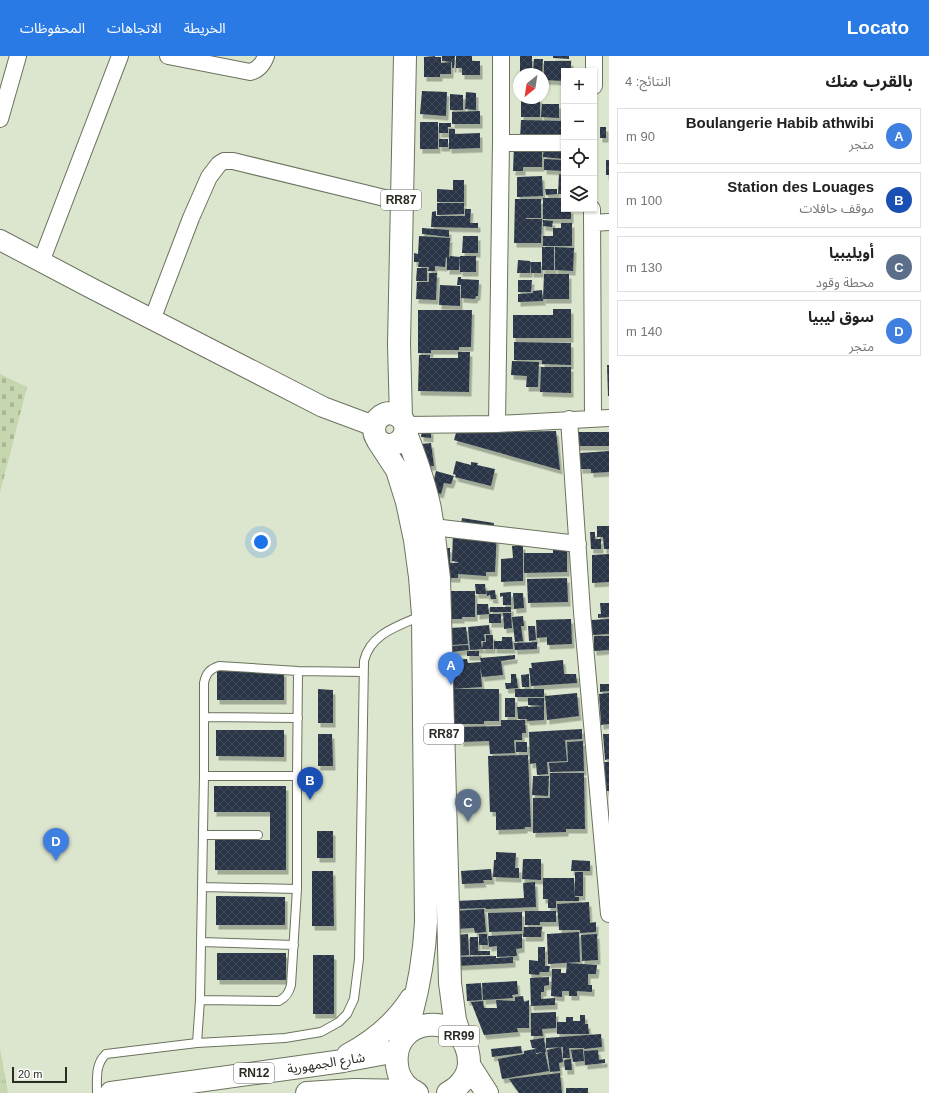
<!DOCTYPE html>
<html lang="ar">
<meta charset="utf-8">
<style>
body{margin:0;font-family:Helvetica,"Noto Sans Arabic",sans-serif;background:#f2f2f2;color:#222;direction:rtl}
.controls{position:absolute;right:12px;top:12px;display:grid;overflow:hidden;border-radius:0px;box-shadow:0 1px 3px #0004}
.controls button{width:36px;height:36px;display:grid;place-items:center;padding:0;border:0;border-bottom:1px solid #e0e0e0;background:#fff;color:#222;font:20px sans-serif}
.compass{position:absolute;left:513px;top:12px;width:36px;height:36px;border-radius:50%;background:#fff;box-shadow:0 1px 3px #0004;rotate:210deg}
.scale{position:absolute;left:12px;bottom:10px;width:55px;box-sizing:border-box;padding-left:4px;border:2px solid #292c23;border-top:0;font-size:11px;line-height:14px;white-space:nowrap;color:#292c23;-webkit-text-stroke:3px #fff;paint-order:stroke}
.you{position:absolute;left:261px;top:486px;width:14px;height:14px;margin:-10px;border:3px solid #fff;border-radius:50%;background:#1a73e8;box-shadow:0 0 0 6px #1a73e833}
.badge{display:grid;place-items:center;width:26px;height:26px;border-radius:50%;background:#2a7ae5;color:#fff;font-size:13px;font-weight:700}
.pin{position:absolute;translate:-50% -33px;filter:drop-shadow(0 1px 2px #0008)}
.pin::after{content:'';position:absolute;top:21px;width:14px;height:12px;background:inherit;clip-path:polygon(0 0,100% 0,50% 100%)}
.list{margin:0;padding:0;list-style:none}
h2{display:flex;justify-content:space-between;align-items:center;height:52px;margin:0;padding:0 16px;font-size:17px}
h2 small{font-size:13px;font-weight:400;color:#767676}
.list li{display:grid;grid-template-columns:26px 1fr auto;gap:12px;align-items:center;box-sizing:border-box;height:56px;margin:0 8px 8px;padding:0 8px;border:1px solid #e0e0e0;border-radius:0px}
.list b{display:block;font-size:15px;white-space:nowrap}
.list p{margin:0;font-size:13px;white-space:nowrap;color:#767676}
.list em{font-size:13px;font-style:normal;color:#767676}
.icon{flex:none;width:22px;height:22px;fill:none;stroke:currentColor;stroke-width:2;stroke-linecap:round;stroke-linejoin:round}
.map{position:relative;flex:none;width:609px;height:1037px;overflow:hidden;direction:ltr}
header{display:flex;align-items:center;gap:24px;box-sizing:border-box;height:56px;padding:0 20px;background:#2a7ae5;color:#fff}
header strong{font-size:19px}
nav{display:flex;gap:22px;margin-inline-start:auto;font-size:14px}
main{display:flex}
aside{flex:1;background:#fff}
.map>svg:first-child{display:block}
.grass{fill:url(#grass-tufts)}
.cemetery{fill:url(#cemetery-stones)}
.building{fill:url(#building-cross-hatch);filter:url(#shadow)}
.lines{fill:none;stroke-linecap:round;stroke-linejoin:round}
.service-casing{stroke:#6b735e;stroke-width:10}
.minor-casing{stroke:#6b735e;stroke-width:18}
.tertiary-casing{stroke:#6b735e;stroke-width:22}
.primary-casing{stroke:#6b735e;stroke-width:24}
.service{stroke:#fff;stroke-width:8}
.minor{stroke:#fff;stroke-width:16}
.tertiary{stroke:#fff;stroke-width:20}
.primary{stroke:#fff;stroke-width:22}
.labels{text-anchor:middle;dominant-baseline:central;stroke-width:4;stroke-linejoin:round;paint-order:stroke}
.shield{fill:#fff;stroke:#696b65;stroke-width:1}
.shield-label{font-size:12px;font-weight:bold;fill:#292c23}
.street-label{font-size:13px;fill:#292c23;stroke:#fff}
</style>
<header>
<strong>Locato</strong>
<nav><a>الخريطة</a><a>الاتجاهات</a><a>المحفوظات</a></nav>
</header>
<main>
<aside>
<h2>بالقرب منك<small>النتائج: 4</small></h2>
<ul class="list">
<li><span class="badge" style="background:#3f7fe0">A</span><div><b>Boulangerie Habib athwibi</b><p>متجر</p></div><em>90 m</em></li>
<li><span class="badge" style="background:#1a4fb4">B</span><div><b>Station des Louages</b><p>موقف حافلات</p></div><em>100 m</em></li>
<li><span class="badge" style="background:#5c6f8a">C</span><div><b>أويليبيا</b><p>محطة وقود</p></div><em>130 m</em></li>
<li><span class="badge" style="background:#3f7fe0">D</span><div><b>سوق ليبيا</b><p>متجر</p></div><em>140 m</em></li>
</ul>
</aside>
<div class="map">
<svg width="609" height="1037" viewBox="0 0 609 1037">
<defs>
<pattern id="grass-tufts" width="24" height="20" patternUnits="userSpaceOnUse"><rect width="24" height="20" fill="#c6d6af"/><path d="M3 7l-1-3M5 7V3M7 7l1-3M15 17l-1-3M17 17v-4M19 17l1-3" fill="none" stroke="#aab896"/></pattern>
<pattern id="cemetery-stones" width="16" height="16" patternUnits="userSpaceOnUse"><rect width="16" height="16" fill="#c6d6af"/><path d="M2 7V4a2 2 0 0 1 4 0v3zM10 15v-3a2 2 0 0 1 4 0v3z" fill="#aab896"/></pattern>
<pattern id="building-cross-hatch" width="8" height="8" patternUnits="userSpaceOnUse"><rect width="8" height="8" fill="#293546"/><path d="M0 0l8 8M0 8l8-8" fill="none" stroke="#404a58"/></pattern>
<filter id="shadow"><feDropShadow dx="2.5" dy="4.5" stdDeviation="0" flood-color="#0004"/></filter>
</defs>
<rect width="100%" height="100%" fill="#dce6ce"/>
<path class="grass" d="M0 992 8 1037H0Z"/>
<path class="cemetery" d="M0 318 27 331 0 437Z"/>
<path class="building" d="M435 0V1H441V7L451 6V18H440V21H424V1Z
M442 0H455L454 12H452V6L442 5Z
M456 0H472V5H480V19H462V12H456Z
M520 0H532V18H520Z
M553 0H569V3L553 2Z
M534 3H543L542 18H533Z
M544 5H571V15H564V25L544 24Z
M422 35 447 36 446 60 420 58Z
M466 36 476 37V54L465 53Z
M450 38 463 39V54H450Z
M561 40H564V61H561Z
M521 42H540V61H521Z
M542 48H559V62L541 61Z
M480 55V68H452V56Z
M521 64 564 65V84L520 83Z
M420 66H438V93H420Z
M439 67H451V71H448V77H439Z
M600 71H606V82H600Z
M449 73H455V78L480 77V92L449 93Z
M439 83H448V91H439Z
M514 89 542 90V111H523V115H513Z
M544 89 564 90V103L543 101Z
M544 103 564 104V115L544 114Z
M606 104H609V119H606Z
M559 118 564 119V138H558Z
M542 120 543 140 517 141V121Z
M453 124H464V146H437V133L453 134Z
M545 133H557V138L546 139Z
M543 142H564V153H571V163H543Z
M515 143H541V162H526V163H542L541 187H514Z
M437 147H464V158L437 159Z
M465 153H471L470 167H478V172L431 171 432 156 436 155V160H465Z
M543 164 553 165 552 171 543 170Z
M561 167H572V190H543V180H553V172H561Z
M422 172 449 174V181L422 178Z
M419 180 450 182 449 202 450 200 460 201 459 214H447V202L446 201 445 211 435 210V215H428L429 211H418L419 206H414V197L418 198Z
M463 180H478V197H462Z
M542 191H554V214H542Z
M555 191 574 192 573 215 555 214Z
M460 200H476V216H460Z
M518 204 530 205V217H517Z
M530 206H541V217H531Z
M417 212H427V225H416Z
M429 217H437L436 244 416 243 417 226H429Z
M544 218H569V243H543Z
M458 221H461V223L479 224 478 240H476L475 243 461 242V229H457Z
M518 224H532L531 236H518Z
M440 229 460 230V250L439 249Z
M542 234 543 245 518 246V238L533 237V235Z
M553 253H571V282H513V259H553Z
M418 254H472L471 291H459V294H431V297H418Z
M514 286 571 287V309L542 308V304H514Z
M458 296H470L469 336 418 335 419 299H430V302H458Z
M512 305 539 306 538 331H526L527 320 511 319Z
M607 309H609V340H608Z
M541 311H571V337L540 336Z
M422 373 431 374V382L421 381Z
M556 375 560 414 454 384 456 377Z
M577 376H609V390H577Z
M431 387 434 410 419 411 411 389Z
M609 395V416L591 417V413H580V397Z
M456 405 471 409V406L478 407 477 409 495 413 491 430 455 421 456 419 453 418Z
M436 415 454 420 451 428 444 427 441 438 431 435Z
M462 462 494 467 493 474 461 469Z
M597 470H609V493H604L603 481H597Z
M453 475 497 476 495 516H486V520L458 518V522H447L440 492H450V507H458V506L452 505Z
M590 476H595V483H601V493H591Z
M523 489V525L501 526V503L513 502 512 490Z
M553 489H567V516L524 517V497H553Z
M609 498V526L592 527V499Z
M567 522 568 546 528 547 527 523Z
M475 528H485L486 538H476Z
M495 534 496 543H491L490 539 487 540 486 535Z
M449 535H475V561H462V563H449Z
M511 536V549H503V540L500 541V537Z
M513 537H523L524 552 514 553Z
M600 547H609V561L598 562V558H601Z
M477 548H488L489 558 477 559Z
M490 551H511V556H490Z
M503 557H511L512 572 504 573Z
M489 558H501V567H489Z
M523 560 524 570H521L523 585 515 586 512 561Z
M571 563 572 588 547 589V581L537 582 536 564Z
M609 563V578L592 579 591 564Z
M489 569 490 578H484L485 585H481L482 593 470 594 468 571Z
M528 570H535L536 584 529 585Z
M466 571 468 588 451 589 450 572Z
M486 579H493V593H482L483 586H486Z
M594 580H609V594L594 595Z
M502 581H512L513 593H494V585H502Z
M537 586V593L515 594 514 587Z
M468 589 469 594 451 596 450 590Z
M467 595H479V600H467Z
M515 599V603L501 605 503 619 482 621 480 610 482 631 452 633 447 604 467 603 468 607 481 606 480 602Z
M563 604 564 618H576L577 627 531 630 529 612H532L531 607Z
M217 615 284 616V644H217Z
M511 618H516L518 632 506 633 505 627H511Z
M529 618V631H522L521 619Z
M600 628H609V635L600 636Z
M318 633 333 634V667H318Z
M447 633H499V665H484V668H462V669H456V672L447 671Z
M515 633H544V641H515Z
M577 637 579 660 547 664 546 650H547H546L545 640Z
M609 637V668L601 669 599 638Z
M505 642H515V661H505Z
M528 642H544V650L528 649Z
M528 650V651L544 650V664L527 665V663H518L517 651Z
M501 664H525L526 677H522V684H514L515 697 490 698 489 685 461 686V671L501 670Z
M582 673V683L565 684 567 705 547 706 548 718 537 719 536 707 530 708 529 676Z
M216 674H284V701L216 700Z
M318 678H332L333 710H318Z
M603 678H609V703L605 704Z
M583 685 584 715 550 716 549 707 568 706 567 686Z
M516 686H527V696H516Z
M528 699 531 771H525V773L496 774V756H490L488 700Z
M604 706H609V735H606Z
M550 717H584L585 773H566V776L533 777V742H550Z
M533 720H549L548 740 532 739Z
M214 730H286V814H215V784H270V756H214Z
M317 775H333V802H317Z
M496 796 516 797 515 812H519V822L493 821 494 804H496Z
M523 803H541V824L522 823Z
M572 804 590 805V815H571Z
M491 813 492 824H483L484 827 462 828 461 815Z
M312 815H333L334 870H312Z
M575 816H583V840H575Z
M543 822H574L575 841H579V845H556V852H548V843H543Z
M535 826 536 851 486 853V852L456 853V845L524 842 523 827Z
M216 840 285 841V869H216Z
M589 846 590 867 596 866V876L580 877V874H559L557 848Z
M484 853 486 876 475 877 474 872 456 873 454 855Z
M525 855H556V866H540V869H525Z
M522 856V875L489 876 488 857Z
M524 871H542L541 881H523Z
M579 876 580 906 548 908 547 878Z
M468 878 469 899 456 900 455 879Z
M479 878H487L488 889H479Z
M522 878V892L516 893 517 900 497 901V890L489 891 488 880Z
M597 878 598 904 582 905 581 879Z
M470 881H478V895H490V899H470Z
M538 891H545V910H550L549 916H540L539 919 529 918V904L538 905Z
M217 897H286V924H217Z
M313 899H334V958H313Z
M496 900V902L513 901V907L457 910 456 901Z
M567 907 597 909 596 918H588V929H592V936L577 935V940H569V935H562V941L551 940 552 913H561V917H566Z
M549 921V929L544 930V936H541V943L555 942V949L531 950 530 922Z
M517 925 518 938 512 939 513 942 483 944 482 927Z
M481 927 482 944 467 945 466 928Z
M523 940 524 946 529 944V972H517L518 976 484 979 471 946 483 945 484 952H497L496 944 515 945V941Z
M556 956V972L542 973 543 980H531V957Z
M580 959H585V968H588L589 978H557V966H566V961H573V965H580Z
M601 978 602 991 584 993V992H569L570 1002H563V991L546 992V982Z
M544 982 546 996 536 997 535 992H532L530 984Z
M521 990 522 997 492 1001 491 993Z
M561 991 563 1006 559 1007 560 1015 550 1016 547 994Z
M535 993 536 998 545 996 549 1015 502 1023 498 1003 524 998V995Z
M583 993 584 1005 573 1006 571 994Z
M598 994 599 1004 605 1003V1007L585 1009 584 995Z
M571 1003 572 1014H565L564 1004Z
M560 1017 562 1037H519L509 1023Z
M566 1032H588V1037H566Z"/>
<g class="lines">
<g class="service-casing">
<path id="service" d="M204 661 298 662
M204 720H297
M203 779H258
M202 831 297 833
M201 886 294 889
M200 944 279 945C286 941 289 937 291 929L297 833V720L298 615
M197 987 200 944 204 720V627C206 617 210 613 219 610L298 615 363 616
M97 1037C97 1023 95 1008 106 998L197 987 285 982 321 976 339 966 347 958 354 943 359 903 364 605C370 578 398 570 421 560"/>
</g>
<g class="minor-casing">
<path id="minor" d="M168 0 250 16C259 14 263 8 266 0
M594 30V0
M0 63 18 0
M501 87H564
M592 153 593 362
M592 167 609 166
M41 206 120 0
M152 264 191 162 209 121 219 108 224 105H233L401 146
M569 363 582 556 609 858
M497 368 501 87V0
M405 369 497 368 609 362
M433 471 578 488"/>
</g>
<g class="tertiary-casing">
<path id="tertiary" d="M0 184 93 233 323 351 374 370"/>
</g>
<g class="primary-casing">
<path id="primary" d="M401 362 399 288 405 0
M405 377C397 398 369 389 375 368 376 364 380 360 385 358 391 356 397 358 402 363 407 368 404 374 407 380 416 403 425 428 430 453 434 476 436 499 439 522L450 927 455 964 461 982
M378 385 397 414 407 446 415 484 420 521 423 559 426 866C424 906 417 942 405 980
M348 999C374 985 395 968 411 943
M469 1009 487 1037
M111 1037 343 1005 397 995
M307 1037 354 1034 414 1035
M417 1037C408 1033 400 1024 398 1015 385 958 468 952 469 1006 469 1019 460 1031 448 1037"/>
</g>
<use href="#service" class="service"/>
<use href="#minor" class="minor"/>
<use href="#tertiary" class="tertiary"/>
<use href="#primary" class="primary"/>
</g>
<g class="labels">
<g class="shield">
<rect x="381" y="134" width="40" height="20" rx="3"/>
<rect x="424" y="668" width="40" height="20" rx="3"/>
<rect x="439" y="970" width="40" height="20" rx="3"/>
<rect x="234" y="1007" width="40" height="20" rx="3"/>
</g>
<g class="shield-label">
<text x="401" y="144">RR87</text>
<text x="444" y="678">RR87</text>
<text x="459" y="980">RR99</text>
<text x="254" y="1017">RN12</text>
</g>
<g class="street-label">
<text transform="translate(326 1007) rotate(-9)">شارع الجمهورية</text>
</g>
</g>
</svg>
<div class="controls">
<button>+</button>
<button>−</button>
<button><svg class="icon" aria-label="locate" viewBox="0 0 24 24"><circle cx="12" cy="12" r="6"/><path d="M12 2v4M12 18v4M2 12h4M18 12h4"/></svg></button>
<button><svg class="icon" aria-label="layers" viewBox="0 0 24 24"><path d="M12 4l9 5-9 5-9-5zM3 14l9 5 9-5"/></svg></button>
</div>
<svg class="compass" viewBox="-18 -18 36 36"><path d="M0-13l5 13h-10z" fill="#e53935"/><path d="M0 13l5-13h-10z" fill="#767676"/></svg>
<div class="scale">20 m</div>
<div class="you"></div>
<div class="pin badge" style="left:451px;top:629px;background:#3f7fe0">A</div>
<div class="pin badge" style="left:310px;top:744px;background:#1a4fb4">B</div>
<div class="pin badge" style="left:468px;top:766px;background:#5c6f8a">C</div>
<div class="pin badge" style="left:56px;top:805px;background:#3f7fe0">D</div>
</div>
</main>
